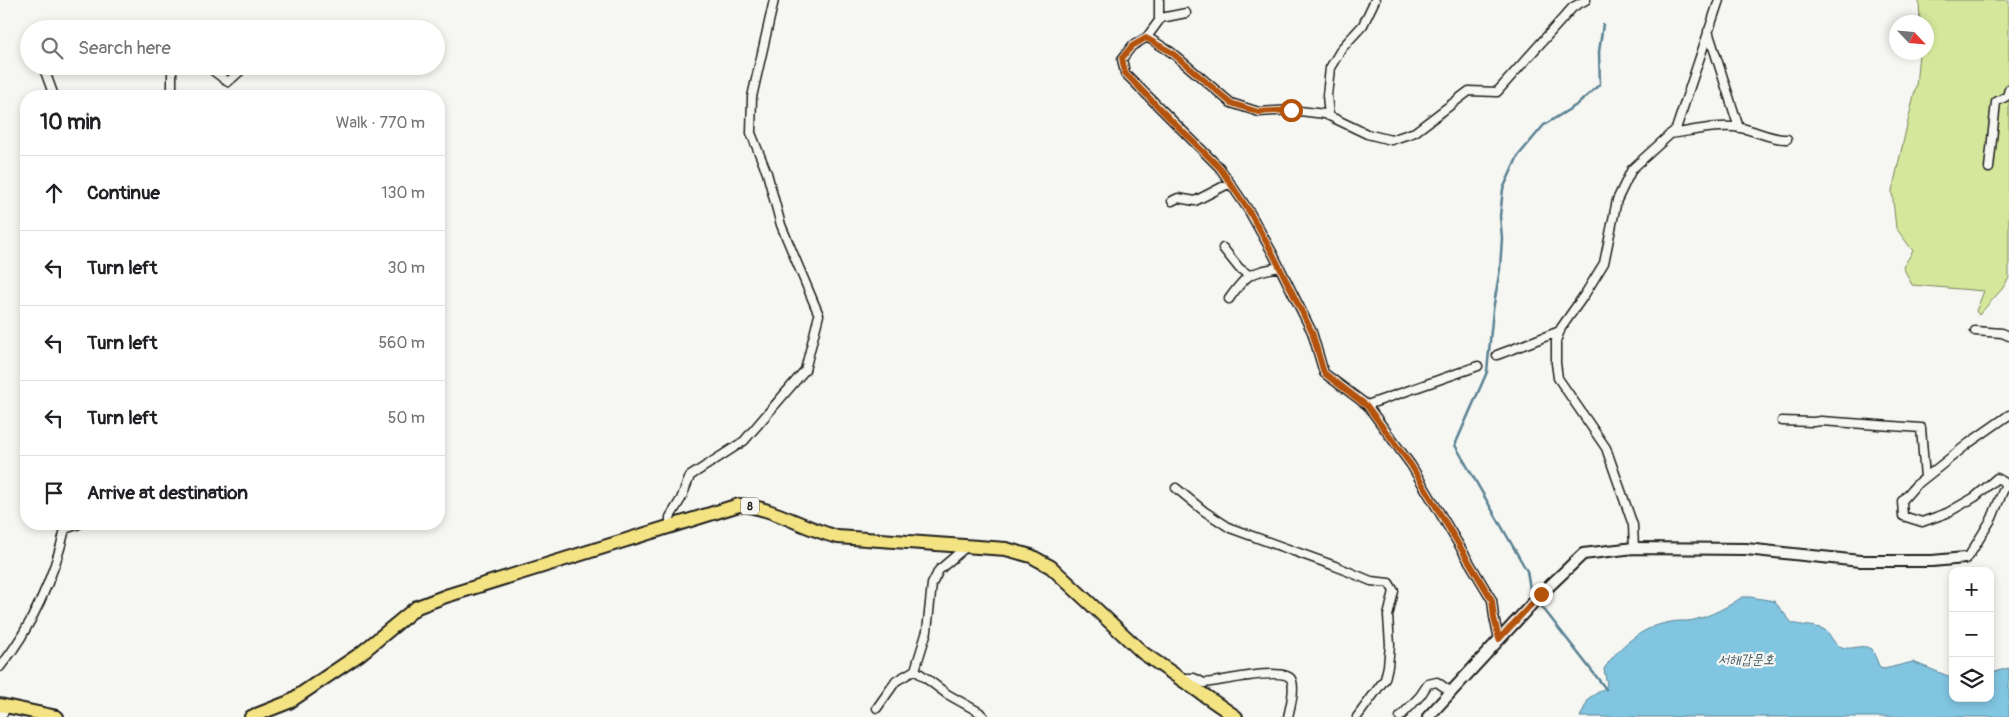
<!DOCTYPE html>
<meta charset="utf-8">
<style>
body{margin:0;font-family:Pangolin,"Poor Story",sans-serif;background:#f6f6f6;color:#202124}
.controls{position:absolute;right:15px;bottom:15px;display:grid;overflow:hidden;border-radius:10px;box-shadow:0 2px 8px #0003}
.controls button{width:45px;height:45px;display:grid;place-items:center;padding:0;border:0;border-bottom:1px solid #e0e0e0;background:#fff;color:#202124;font:25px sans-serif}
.compass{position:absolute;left:1889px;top:15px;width:45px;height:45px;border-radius:50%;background:#fff;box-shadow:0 2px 8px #0003;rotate:116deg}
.stop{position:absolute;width:15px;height:15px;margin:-11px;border:4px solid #b45309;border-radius:50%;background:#fff}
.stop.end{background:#b45309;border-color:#fff;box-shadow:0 1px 5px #0008}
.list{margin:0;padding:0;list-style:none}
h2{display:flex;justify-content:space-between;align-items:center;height:65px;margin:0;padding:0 20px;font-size:21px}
h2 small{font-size:16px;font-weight:400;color:#757577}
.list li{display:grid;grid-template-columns:32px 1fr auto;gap:15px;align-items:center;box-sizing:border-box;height:75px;padding:0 20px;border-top:1px solid #e0e0e0}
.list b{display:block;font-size:19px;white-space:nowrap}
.list em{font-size:16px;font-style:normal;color:#757577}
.icon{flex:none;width:28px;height:28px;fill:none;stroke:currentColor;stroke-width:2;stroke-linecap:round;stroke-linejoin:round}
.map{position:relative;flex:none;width:2009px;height:717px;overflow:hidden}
.search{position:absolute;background:#fff;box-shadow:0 2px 8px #0003;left:20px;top:20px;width:425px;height:55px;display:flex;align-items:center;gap:12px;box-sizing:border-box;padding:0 18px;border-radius:28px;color:#757577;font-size:19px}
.panel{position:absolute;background:#fff;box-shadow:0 2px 8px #0003;left:20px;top:90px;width:425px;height:440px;border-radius:20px}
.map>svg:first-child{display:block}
.green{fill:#d4e79b;stroke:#78825c}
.water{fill:#81c5e1;stroke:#598192}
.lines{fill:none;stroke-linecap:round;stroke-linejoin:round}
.stream{stroke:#598192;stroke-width:2.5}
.minor-casing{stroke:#1c1c1c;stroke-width:11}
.tertiary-casing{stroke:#1c1c1c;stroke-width:14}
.primary-casing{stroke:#1c1c1c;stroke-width:16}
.minor{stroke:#f6f6f2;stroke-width:8}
.tertiary{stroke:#f6f6f2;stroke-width:10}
.primary{stroke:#f4e382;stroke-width:12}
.route{stroke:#b45309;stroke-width:6}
.labels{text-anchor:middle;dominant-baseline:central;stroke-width:4.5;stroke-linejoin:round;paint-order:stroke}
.shield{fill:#f6f6f2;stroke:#5d5d5c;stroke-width:1}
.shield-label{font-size:11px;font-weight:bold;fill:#1c1c1c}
.water-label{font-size:14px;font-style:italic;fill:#3f5761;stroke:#f6f6f2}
</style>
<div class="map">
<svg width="2009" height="717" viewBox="0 0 2009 717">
<rect width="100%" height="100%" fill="#f6f6f2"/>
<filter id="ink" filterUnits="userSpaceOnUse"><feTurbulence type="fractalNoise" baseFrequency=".02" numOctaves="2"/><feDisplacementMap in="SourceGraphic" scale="10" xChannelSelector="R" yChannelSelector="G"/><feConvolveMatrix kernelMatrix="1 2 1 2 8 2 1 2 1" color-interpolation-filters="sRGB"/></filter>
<g filter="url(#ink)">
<path class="green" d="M1919 0H2009V278L2002 289 1979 315 1976 311 1984 291 1912 285 1903 267 1913 251 1896 228 1892 191 1916 86 1919 53 1926 52V22H1920Z"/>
<path class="water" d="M1742 597H1750L1774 601 1792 623C1802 626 1813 625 1823 629 1832 633 1831 644 1842 647 1852 651 1860 643 1872 649L1880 668 1884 669 1913 662 1953 678V698H1990V673L2009 668V717H1580L1589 698 1605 688 1607 685 1604 669C1619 646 1643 626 1671 622 1678 620 1686 622 1694 620 1710 616 1728 607 1742 597Z"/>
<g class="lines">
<path class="stream" d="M1534 596 1530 589 1527 571 1455 445 1487 372 1493 310 1500 269 1502 238 1500 216 1503 189 1518 156 1544 125 1578 104 1600 84 1599 52 1603 24
M1539 603 1606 689"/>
<g class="minor-casing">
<path id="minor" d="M1186 13 1161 18 1147 37 1132 46 1122 59 1125 73 1220 168 1249 211 1273 254 1312 332 1324 373 1367 405 1478 366
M1159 20V0
M1708 31 1739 128
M1147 37 1171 52 1231 103 1259 112 1291 110 1325 114 1367 134 1391 140 1415 132 1469 91 1497 92 1573 7 1586 0
M43 66 54 96
M207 66 228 82 246 66
M172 96V66
M1329 116 1327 95 1330 68 1342 48 1363 25 1375 0
M1670 134C1693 131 1719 124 1741 128 1757 131 1772 140 1787 139
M1989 168 1996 102 2007 96 2009 89
M1172 201 1178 198 1195 201 1230 183
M1223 248 1239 268 1249 275
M1229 299C1247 273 1250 273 1279 267
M1975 331 2002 333 2009 336
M1497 355 1560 331
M1367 405 1411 465 1492 600 1494 617 1499 639
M1782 421 1813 422 1821 421 1921 428 1925 478
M1176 488 1204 511 1230 528 1335 566 1371 581 1389 583 1394 591 1388 616 1390 645 1388 666 1385 679 1357 717
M670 526V517L681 499 690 476 744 441 805 370 819 315 781 225 767 173 751 133 752 97 774 0
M1634 548 1633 525 1606 448 1558 378 1556 363V341L1561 328 1585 294 1604 263 1617 200 1632 169 1676 129 1719 0
M1965 558 1969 556 1992 518 2005 486 2004 482 1997 478 1975 497 1947 513 1922 522 1903 516 1902 501 1915 486 1969 443 2009 415
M0 667C30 631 55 574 65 529L79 524
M915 670 947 694 979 712 984 717
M1181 678H1194L1204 683C1219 682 1283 666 1291 679 1296 688 1290 707 1288 717
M877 708 896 681 915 670 927 631 932 584 939 570 967 546
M1 717 7 706
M1400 717 1420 696 1428 684 1437 682 1451 692"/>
</g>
<g class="tertiary-casing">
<path id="tertiary" d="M1428 717 1541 594 1583 554 1634 548 1746 549 1860 561H1932L1965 558"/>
</g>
<g class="primary-casing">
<path id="primary" d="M0 705 57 717
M251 717 289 702 360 654 417 607 446 596 739 505C773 507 804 529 838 537L1006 549 1031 556 1051 567 1143 653 1236 717"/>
</g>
<use href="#minor" class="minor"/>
<use href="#tertiary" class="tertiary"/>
<use href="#primary" class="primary"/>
</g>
</g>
<g class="lines" filter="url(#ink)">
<path class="route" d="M1291 110 1258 112 1231 103 1171 52 1146 38 1132 46 1122 58 1125 73 1170 119 1220 168 1249 211 1273 254 1312 332 1324 373 1367 406 1411 465 1492 600 1494 618 1499 639 1541 594"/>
</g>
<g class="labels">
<rect class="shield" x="741" y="497.5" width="18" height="17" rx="4"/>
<g class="shield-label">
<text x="750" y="506">8</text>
</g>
<g class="water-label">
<text x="1746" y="659">서해갑문호</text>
</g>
</g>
</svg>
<div class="controls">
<button>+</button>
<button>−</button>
<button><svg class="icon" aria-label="layers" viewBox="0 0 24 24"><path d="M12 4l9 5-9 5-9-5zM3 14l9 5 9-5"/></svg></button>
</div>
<svg class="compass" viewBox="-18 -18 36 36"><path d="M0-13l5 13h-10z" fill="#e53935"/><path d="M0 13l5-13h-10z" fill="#757577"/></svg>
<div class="stop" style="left:1291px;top:110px"></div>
<div class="stop end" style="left:1541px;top:594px"></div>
<div class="search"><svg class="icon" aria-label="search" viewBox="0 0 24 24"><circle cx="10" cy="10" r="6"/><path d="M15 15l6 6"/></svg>Search here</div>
<section class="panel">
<h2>10 min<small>Walk · 770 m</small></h2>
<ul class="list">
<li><svg class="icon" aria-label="ahead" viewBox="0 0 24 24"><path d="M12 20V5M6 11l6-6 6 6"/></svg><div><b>Continue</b></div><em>130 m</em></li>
<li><svg class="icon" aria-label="left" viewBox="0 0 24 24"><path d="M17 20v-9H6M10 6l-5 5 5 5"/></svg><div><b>Turn left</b></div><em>30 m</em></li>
<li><svg class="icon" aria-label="left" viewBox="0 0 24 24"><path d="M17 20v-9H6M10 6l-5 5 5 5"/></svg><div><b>Turn left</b></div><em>560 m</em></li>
<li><svg class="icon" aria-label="left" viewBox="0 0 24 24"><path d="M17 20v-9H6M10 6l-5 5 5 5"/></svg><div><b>Turn left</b></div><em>50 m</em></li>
<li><svg class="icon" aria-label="arrive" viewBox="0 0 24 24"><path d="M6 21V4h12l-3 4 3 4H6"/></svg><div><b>Arrive at destination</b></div></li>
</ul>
</section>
</div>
